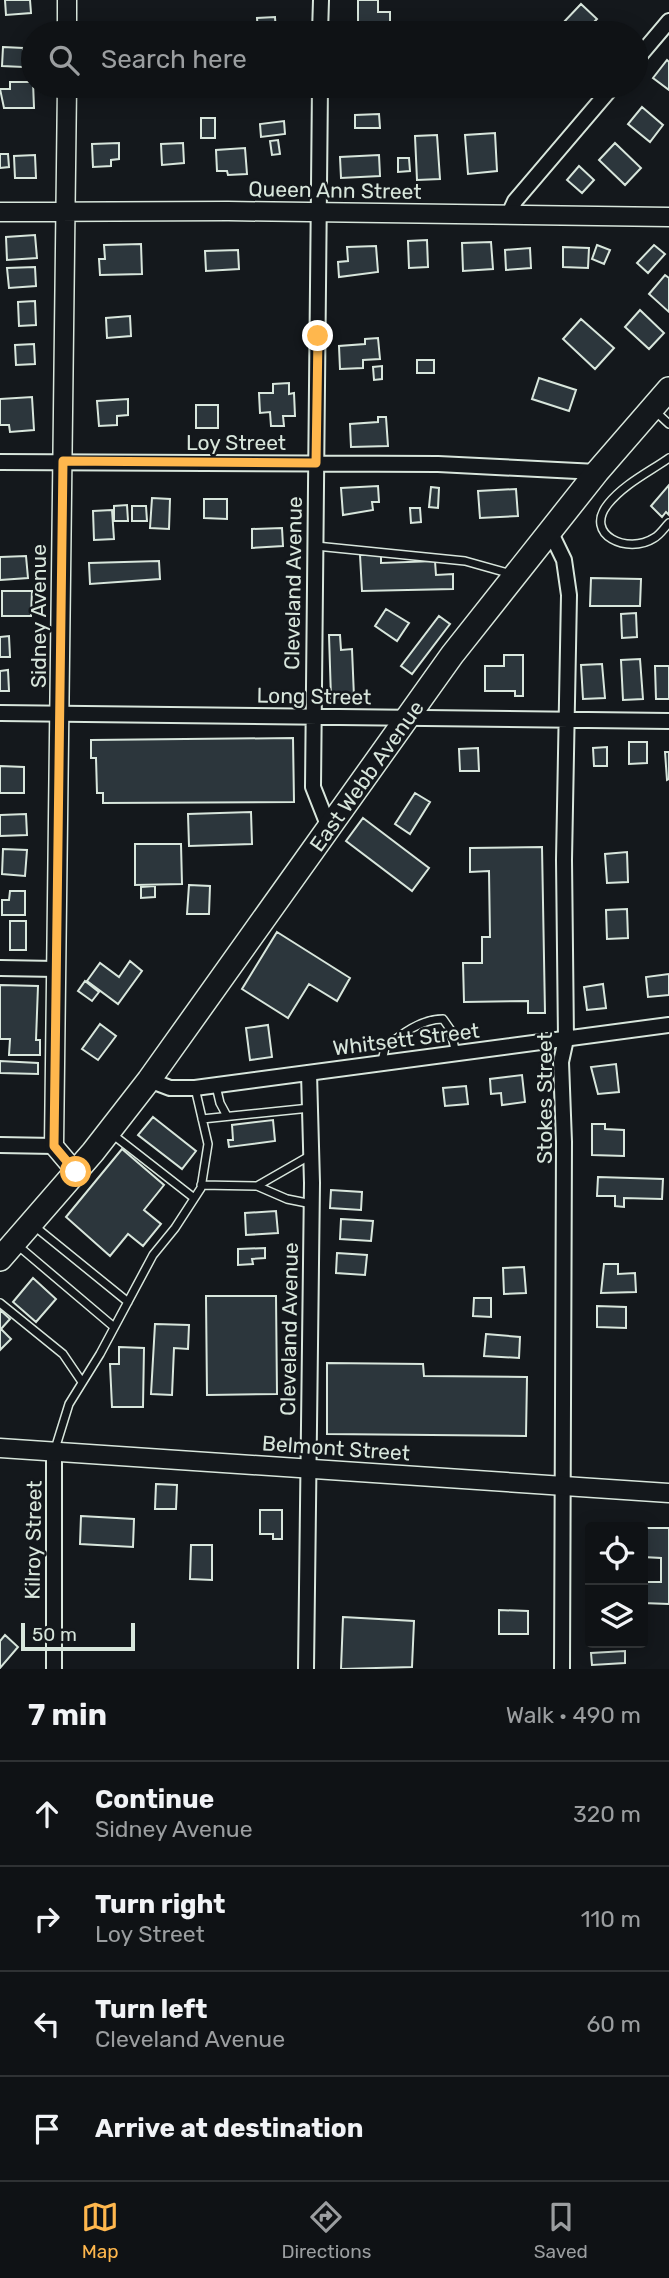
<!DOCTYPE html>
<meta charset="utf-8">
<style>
body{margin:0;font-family:Rubik,sans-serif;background:#1d2022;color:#f1f3f6}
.controls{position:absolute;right:21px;bottom:21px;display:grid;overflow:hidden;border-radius:7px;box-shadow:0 4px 18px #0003}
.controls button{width:63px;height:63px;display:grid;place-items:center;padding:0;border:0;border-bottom:2px solid #2f3234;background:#0f1215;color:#f1f3f6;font:35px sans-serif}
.scale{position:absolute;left:21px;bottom:18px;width:114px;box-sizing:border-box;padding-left:7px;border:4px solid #d8e6dc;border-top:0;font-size:19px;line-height:24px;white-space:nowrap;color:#d8e6dc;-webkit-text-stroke:5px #14181c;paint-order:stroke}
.stop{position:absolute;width:21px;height:21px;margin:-16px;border:5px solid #ffb74d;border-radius:50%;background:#fff}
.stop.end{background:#ffb74d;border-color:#fff;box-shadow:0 2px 7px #0008}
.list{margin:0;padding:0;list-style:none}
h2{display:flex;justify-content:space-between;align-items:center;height:91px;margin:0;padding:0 28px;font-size:30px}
h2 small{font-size:23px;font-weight:400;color:#9b9ea0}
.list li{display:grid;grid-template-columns:46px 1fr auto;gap:21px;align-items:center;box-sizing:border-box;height:105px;padding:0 28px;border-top:2px solid #2f3234}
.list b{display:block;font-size:26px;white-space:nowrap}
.list p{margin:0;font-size:23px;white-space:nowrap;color:#9b9ea0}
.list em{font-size:23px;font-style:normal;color:#9b9ea0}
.icon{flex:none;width:38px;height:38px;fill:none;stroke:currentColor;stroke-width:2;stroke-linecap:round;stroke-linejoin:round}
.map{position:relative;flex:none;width:669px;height:1669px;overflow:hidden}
.search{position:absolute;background:#0f1215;box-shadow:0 4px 18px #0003;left:21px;right:21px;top:21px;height:77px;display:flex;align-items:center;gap:18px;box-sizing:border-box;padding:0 24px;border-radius:38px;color:#9b9ea0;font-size:26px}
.sheet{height:511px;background:#0f1215}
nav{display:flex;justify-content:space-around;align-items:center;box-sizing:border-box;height:98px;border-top:2px solid #2f3234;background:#0f1215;font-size:19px;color:#9b9ea0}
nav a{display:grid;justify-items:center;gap:4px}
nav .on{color:#ffb74d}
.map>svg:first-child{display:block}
.building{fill:#2c363c;stroke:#d8e6dc;stroke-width:2}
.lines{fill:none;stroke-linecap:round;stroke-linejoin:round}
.service-casing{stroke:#d8e6dc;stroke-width:10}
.minor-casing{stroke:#d8e6dc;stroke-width:18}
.tertiary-casing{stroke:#d8e6dc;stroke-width:21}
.trunk-casing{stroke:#d8e6dc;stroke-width:26}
.service{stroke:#14181c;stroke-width:7}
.minor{stroke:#14181c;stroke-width:14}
.tertiary{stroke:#14181c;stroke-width:18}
.trunk{stroke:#14181c;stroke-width:23}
.route{stroke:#ffb74d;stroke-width:9}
.labels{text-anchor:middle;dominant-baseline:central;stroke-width:5;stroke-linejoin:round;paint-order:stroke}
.street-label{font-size:21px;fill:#d8e6dc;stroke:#14181c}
</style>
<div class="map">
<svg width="669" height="1669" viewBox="0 0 669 1669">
<rect width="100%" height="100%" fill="#14181c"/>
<path class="building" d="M5 0H30L31 13 6 15Z
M358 0H378V12H390V24H358Z
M581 4 597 19 583 33H571L562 24Z
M275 17 276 33H258L257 18Z
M523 24 534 33H514Z
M3 47 23 48V67L2 66Z
M667 60 669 62V90L653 78Z
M10 82H33L34 108H4L0 89H10Z
M642 107 663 125 650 142 628 124Z
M379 114 380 128H355V115Z
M201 118H215V138H201Z
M284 121 285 134 261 137 260 124Z
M495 133 497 171 468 174 465 135Z
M437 135 440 179 417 180 415 136Z
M278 140 280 154 272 155 270 141Z
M119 143V159L111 160V166L93 167 92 144Z
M183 143 184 163 162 165 161 144Z
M615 143 641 168 625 185 599 160Z
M245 148 247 174 228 175 227 171H217L216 150Z
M0 154H8L9 167 0 168Z
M35 155 36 178H15L14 156Z
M379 155 380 176 341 178 340 157Z
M398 158H409L410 171 398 172Z
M579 166 594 180 582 193 567 180Z
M35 235 37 258 7 260 6 237Z
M427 240 428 267 409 268 408 241Z
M491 242 493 269 463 271 462 243Z
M141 244 142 274 100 275 99 259H105L104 245Z
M597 245 610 250 604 264 592 259Z
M654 245 665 254 648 273 637 263Z
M376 246 378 272 339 277 338 262 348 261 347 247Z
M563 247 589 248 588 268 563 267Z
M530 248 531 268 506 270 505 250Z
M238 250 239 269 206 271 205 251Z
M35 267 36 286 9 288 7 268Z
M665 275 669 278V312L649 294Z
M35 301 36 325 19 326 18 302Z
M640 310 664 333 649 349 625 327Z
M130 316 131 336 107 338 106 318Z
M581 319 614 348 595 369 563 339Z
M378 338 380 359 363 360V368L340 369 339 346 365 344V339Z
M34 344 35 364 16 365 15 345Z
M417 360H434V373H417Z
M382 366V379L374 380 373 367Z
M539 378 576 390 569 411 532 399Z
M289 383V394L294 393 295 416H283L284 426H271L270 412 260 413 259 393H273V384Z
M32 397 34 430 10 432 9 425H0V399Z
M128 399V415L117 416V425L99 426 97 401Z
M196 405H218V428H196Z
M378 417H386L388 446 351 447 350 424 378 422Z
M669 485V515L666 512 662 517 651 506Z
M378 486 379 502H372L373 510 343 515 341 488Z
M431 487 439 488 438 508 429 507Z
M516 489 518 516 480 518 478 491Z
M152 498 170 499 169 529 150 528Z
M204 499H227V519L204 518Z
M127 505 128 521H114V506Z
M132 506H146L147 521H132Z
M410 508H420L421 522 411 523Z
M112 510 114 539 94 540 93 511Z
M282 528 283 546 252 548V529Z
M381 554V563L435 561 436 575 453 574V589L362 591 360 555Z
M26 556 28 578 0 580V557Z
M159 561 160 579 90 584 89 563Z
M591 578 641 579 640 606H590Z
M2 591H32L31 616H2Z
M386 609 409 623 397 641 375 626Z
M636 613 637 637 622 638 621 614Z
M439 616 450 624 412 674 401 666Z
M329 635H340L341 650 352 649 354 697 331 698Z
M9 636 10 657H0V637Z
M504 655H523V696H515V691H485V666H504Z
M640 659 643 699 623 700 621 660Z
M602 664 605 698 583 699 581 665Z
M655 666H669V699H656Z
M8 670 9 691H0V671Z
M293 738 294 802 103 803V793H97L96 758H91V740Z
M629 742H647V763L629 764Z
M607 747V766H594L593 748Z
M478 748 479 771H460L459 749Z
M665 752H669V779L667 780Z
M0 766 24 767V793H0Z
M415 793 430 802 410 834 395 824Z
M251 812 252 844 189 846 188 814Z
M26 814 27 835 0 836V815Z
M363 818 429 868 412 891 346 841Z
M135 844H181L182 884 135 885Z
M542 847 545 1013H528V1001L464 1002 463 963H482V937H490L489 871 470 872V848Z
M3 849 27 850 25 876 2 874Z
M627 852 628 882 607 883 605 854Z
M189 885 210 886 209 914H187Z
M155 886V897L141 898V887Z
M10 891H25V915H2V900H9Z
M627 909 628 938 607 939 606 910Z
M10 921H26V950H10Z
M277 932 350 978 337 1001 309 984 288 1018 242 989Z
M130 961 142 971 118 1004 87 981 100 963 119 977Z
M669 974V995L648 997 646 977Z
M85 981 99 992 92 1001 78 991Z
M603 984 606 1008 587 1010 584 987Z
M0 985 38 986 36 1040H40V1055H9L10 1039H0Z
M100 1024 116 1036 98 1060 82 1049Z
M268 1025 272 1057 250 1060 246 1028Z
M0 1061 38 1063V1074L0 1073Z
M616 1064 619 1092 598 1094 591 1067Z
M522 1075 525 1102 502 1105 501 1093 491 1094 490 1079Z
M466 1086 468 1104 445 1106 443 1088Z
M153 1117 196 1151 182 1169 138 1135Z
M273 1120 275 1141 229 1147 228 1140H233L232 1125Z
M592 1124H605V1129L624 1130V1156L592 1155Z
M122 1149 164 1185 144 1210 161 1224 143 1246 128 1234 110 1256 66 1217Z
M598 1177 663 1179 662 1199 624 1198V1207L615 1206V1196H597Z
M331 1190 362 1192 361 1210 330 1208Z
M276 1211 278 1233 246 1235 245 1213Z
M341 1219 373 1221 371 1241 340 1239Z
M265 1248V1258L252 1259 253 1264 238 1265V1249Z
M337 1253 367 1255 365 1275 336 1273Z
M604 1264H618V1274L635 1273 636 1292 601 1293Z
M524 1267 526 1293 504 1294 503 1268Z
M33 1278 56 1299 36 1322 13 1302Z
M206 1296H276L277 1394 207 1395Z
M474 1298H491V1317L473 1316Z
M597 1306 626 1307V1328L597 1327Z
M0 1310 10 1319 1 1329 11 1339 0 1350Z
M155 1324 189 1325 188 1349 174 1348 172 1395 151 1394Z
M486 1334 520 1337 519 1358 484 1356Z
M119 1347 144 1348 143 1407H112L110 1364H119Z
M327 1363 423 1364 424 1376 527 1377 526 1436 327 1434Z
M156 1484 177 1485 176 1509H155Z
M260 1510H282V1539H273V1534H260Z
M81 1516 134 1519 133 1547 80 1544Z
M643 1528H669V1604L643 1603V1582H661V1558L643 1557Z
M191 1545H212V1580L190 1579Z
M499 1610 528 1611V1634H499Z
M343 1617 414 1621 412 1667 341 1669Z
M5 1635 18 1647 0 1668V1641Z
M625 1651V1663L592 1665 591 1653Z"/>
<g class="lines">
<g class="service-casing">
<path id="service" d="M655 411 669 424
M669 458C649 472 624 484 608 504 583 535 628 555 654 538 660 535 664 528 669 523
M316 546 465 561 511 574
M382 1061 385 1048C401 1034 421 1019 443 1019L450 1029 456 1053
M216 1086 220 1103 227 1116
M202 1119 310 1108
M112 1134 194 1198
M201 1185 257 1186 287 1199 312 1204
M257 1186 311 1155
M33 1225 128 1302
M16 1244 114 1327
M0 1303 63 1354 82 1382
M55 1449 69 1404 100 1354 153 1255 175 1228 201 1188 208 1144 195 1088"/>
</g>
<g class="minor-casing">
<path id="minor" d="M320 33 321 0
M636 60 669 21
M320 86 313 787 328 825
M509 214 515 201 613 86
M0 462 438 464 597 472
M550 531 564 560 569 595 564 860 566 1039 561 1062 564 1142 562 1669
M0 713 669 721
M0 968 56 969
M149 1080 170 1088H195L669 1025
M0 1145 54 1146
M54 1669V1454
M306 1669 312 1183 309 1073"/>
</g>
<g class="tertiary-casing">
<path id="tertiary" d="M67 33V0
M67 86 54 1146 76 1172
M0 212 228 211 669 217
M0 1448 669 1493"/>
</g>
<g class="trunk-casing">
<g id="trunk">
<path id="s1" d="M0 1259 93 1152 149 1080 452 655 597 472 669 389"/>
</g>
</g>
<use href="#service" class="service"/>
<use href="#minor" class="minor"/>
<use href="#tertiary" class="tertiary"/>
<use href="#trunk" class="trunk"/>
</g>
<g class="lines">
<path class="route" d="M76 1172 54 1146 63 461 316 463 318 336"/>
</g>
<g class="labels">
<g class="street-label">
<text transform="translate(335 190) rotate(1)">Queen Ann Street</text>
<text x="236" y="442">Loy Street</text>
<text transform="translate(293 583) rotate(-89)">Cleveland Avenue</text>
<text transform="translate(38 616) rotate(-90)">Sidney Avenue</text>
<text transform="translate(314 696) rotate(1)">Long Street</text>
<text stroke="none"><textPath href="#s1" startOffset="607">East Webb Avenue</textPath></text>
<text transform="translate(406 1039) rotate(-7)">Whitsett Street</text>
<text transform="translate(544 1098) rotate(-90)">Stokes Street</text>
<text transform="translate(289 1329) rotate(-89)">Cleveland Avenue</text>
<text transform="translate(336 1448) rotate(4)">Belmont Street</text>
<text transform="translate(33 1540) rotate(-89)">Kilroy Street</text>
</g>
</g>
</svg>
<div class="controls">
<button><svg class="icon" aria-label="locate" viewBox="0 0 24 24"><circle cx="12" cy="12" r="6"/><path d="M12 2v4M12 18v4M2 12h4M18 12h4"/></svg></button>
<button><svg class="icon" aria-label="layers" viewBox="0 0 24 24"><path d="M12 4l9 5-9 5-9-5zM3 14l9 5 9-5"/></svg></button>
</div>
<div class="scale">50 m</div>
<div class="stop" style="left:76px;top:1172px"></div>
<div class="stop end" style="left:318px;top:336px"></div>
<div class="search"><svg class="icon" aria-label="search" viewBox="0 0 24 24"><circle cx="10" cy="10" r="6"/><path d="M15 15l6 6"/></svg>Search here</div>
</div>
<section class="sheet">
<h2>7 min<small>Walk · 490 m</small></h2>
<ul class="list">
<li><svg class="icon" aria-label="ahead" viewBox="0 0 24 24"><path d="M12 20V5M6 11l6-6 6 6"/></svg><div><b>Continue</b><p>Sidney Avenue</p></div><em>320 m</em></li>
<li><svg class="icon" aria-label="right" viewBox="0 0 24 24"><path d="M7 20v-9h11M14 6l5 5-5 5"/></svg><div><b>Turn right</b><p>Loy Street</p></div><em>110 m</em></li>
<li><svg class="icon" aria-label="left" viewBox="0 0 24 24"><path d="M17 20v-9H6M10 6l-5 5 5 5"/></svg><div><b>Turn left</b><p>Cleveland Avenue</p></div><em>60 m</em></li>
<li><svg class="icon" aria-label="arrive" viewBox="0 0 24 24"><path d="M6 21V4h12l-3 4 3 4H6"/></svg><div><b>Arrive at destination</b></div></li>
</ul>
</section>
<nav>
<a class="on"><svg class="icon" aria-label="map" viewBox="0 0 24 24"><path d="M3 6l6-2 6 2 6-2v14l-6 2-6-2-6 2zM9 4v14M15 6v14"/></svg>Map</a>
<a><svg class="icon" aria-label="directions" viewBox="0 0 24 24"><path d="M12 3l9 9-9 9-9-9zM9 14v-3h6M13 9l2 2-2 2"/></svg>Directions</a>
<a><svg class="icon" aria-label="saved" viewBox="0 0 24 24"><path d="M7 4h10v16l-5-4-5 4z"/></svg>Saved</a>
</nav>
